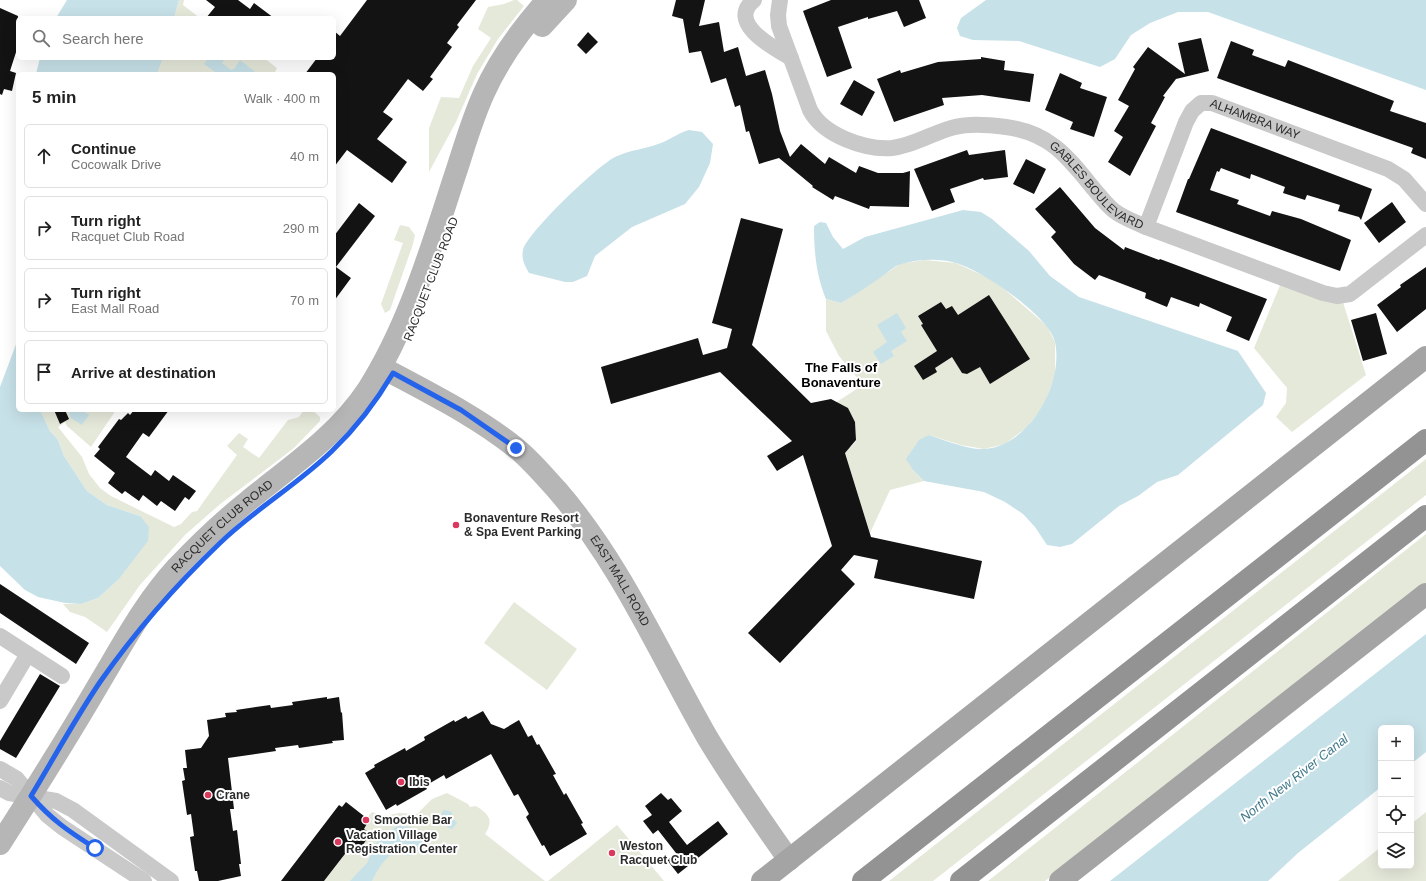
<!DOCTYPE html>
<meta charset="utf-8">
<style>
body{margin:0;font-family:Arial,sans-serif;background:#f2f2f2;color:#222}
.controls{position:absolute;right:12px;bottom:12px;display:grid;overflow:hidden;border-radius:6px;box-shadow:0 4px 16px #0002}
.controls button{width:36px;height:36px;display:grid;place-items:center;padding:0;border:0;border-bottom:1px solid #e0e0e0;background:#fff;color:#222;font:20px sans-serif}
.stop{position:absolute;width:12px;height:12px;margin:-9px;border:3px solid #2563eb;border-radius:50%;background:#fff}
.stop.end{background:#2563eb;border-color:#fff;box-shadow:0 1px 4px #0008}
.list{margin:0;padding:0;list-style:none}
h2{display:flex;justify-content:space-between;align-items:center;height:52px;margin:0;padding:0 16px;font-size:17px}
h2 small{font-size:13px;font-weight:400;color:#767676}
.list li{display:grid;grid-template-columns:26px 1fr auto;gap:12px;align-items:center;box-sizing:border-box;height:64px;margin:0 8px 8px;padding:0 8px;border:1px solid #e0e0e0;border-radius:6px}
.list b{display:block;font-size:15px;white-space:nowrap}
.list p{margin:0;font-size:13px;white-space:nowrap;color:#767676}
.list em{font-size:13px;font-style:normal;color:#767676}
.icon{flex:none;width:22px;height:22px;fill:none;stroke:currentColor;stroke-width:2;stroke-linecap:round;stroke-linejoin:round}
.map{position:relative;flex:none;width:1426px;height:881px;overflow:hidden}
.search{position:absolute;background:#fff;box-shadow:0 4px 16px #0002;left:16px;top:16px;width:320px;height:44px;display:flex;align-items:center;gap:10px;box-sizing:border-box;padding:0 14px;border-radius:6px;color:#767676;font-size:15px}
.panel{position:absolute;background:#fff;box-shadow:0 4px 16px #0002;left:16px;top:72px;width:320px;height:340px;border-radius:6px}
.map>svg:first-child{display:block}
.green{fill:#e5e9da}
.water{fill:#c7e1e8}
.building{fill:#131313}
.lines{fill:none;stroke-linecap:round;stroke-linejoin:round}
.street{stroke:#c9c9c9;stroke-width:16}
.secondary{stroke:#b6b6b6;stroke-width:22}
.primary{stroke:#a4a4a4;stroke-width:22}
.highway{stroke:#939393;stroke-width:22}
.route{stroke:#2563eb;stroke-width:5}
.poi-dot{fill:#da385d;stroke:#fff;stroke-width:1.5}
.labels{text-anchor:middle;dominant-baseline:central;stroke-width:4;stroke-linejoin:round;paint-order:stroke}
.street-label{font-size:12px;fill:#2c2c2c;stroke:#fff}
.poi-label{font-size:12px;font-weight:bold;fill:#2c2c2c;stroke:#fff;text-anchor:start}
.neighbourhood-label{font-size:13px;font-weight:bold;fill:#000;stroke:#fff}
.water-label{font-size:13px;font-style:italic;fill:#407889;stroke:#fff}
</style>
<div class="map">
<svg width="1426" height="881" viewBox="0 0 1426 881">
<rect width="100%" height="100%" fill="#fff"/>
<path class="green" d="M179 0H184L183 5 200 18H174Z
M514 0H517L524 6 498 39 477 74 456 122 429 172V128L441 97 459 98 473 66 491 38 478 29 488 7 504 4Z
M163 58H264L277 68 274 74H157Z
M400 225 409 227 415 235 413 244 390 310 385 313 381 304 403 243 394 240Z
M924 260 956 263 995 281 1047 326 1055 342V375L1044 406 1026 428 1005 444 984 449 961 445 929 435 913 470 924 481 890 490 870 533 844 449 851 447 856 441 855 422 848 408 835 403 863 385 839 356 826 331V299L841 303 900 264Z
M1283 278 1341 296 1366 375 1292 432 1276 417 1286 403 1287 388 1254 348Z
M40 410H116L91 447 67 426 65 422 58 427 82 457 89 474 100 488 111 496 174 527 181 524 192 512 197 511 237 455 227 446 239 433 248 439 243 447 259 458 288 420 299 417 304 410H312L320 417V421L294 448 219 505 185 535 140 585 107 632 85 617 70 612 63 604H81L98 598 118 580 140 516 107 505 87 491 64 456 58 440 50 431Z
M1426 459V495L933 881H889Z
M1426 534V583L1045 881H988Z
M514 602 577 649 547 690 484 643Z
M447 793 468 804 470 807 476 806C489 814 494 820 485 834L545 881H324L343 857V852L345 853 348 850 355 855 371 834 364 829 366 826V819L372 812 385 816 399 813 417 814 432 799Z
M1426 812V881H1338L1381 847V866H1411V824Z
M617 825 664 881H548Z"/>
<path class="water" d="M67 0H179L174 18H56Z
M986 0H1426V90L1208 12H1178L1150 23 1131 35 1115 59 1100 67 1019 41 973 40 960 36 957 28 961 18Z
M40 58H163L157 74H36Z
M208 58H225L222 63 231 70 234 69 240 60 258 74H218L204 64Z
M689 130 702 132 713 144 710 163 699 187 685 204 632 227 595 256 587 276 573 282H565L529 273C525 266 521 259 523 250 527 233 597 166 615 157 629 150 646 149 661 143 671 139 678 133 689 130Z
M963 210 981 212 992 219 1029 251 1050 276 1079 297 1238 351 1266 393 1263 405 1178 475 1157 482 1138 496 1119 506 1072 544 1060 547 1047 545 1035 527 1023 514 1005 502 984 492 924 481 913 470 906 459 919 440 929 435C944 440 968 450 984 449 1029 446 1064 384 1055 342 1050 316 981 270 956 263 939 258 918 259 902 264 896 265 889 271 884 275 870 285 856 294 841 303L826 299C816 275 814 251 814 226L820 222 826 223 833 237 843 249 865 237Z
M897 313 906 328 901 332 907 341 891 351 894 356 881 364 873 352 887 342 877 325Z
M18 339V410H40L50 431 58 440 64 456 87 491 107 505 140 516 149 527 148 541 118 580 98 598 81 604 65 603 38 597 25 590 0 566V387Z
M68 410H82L89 415 82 425 71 418Z
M1426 634V752L1411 764V728H1381V787L1298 853 1268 881H1110Z
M444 810 452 812V817L457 823 452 829C445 828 437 816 444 810Z
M397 826C407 826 420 827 423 838L419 850C412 858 406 856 398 852 386 854 377 871 372 881H350L367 863 376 843Z"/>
<path class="building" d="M206 0H238L250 9 254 3 274 18H206L215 7Z
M367 0H476L457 25 459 27 447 43 452 47 430 77 433 79 423 91 408 79 383 112 393 119 377 139 407 162 392 183 347 150 334 167V74H305L317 58H334V31L340 36Z
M676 0H705L699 26 719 22 724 52 738 47 746 76 765 70 772 94 780 131 790 157 801 144 825 164 829 157 856 173 859 166 878 173H903L910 171 909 207 870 206 869 209 835 196 833 200 812 187 813 186 779 158 759 164 749 131 746 132 740 105 735 107 726 78 711 83 701 51 689 53 683 19 672 16Z
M831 0H919L926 18 904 27 897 11 868 19V17L838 27 852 68 827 77 803 11Z
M0 8 18 16V46L10 71 16 73 12 91 4 89 2 95 0 94Z
M588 32 598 42 586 54 577 45Z
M1201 38 1209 71 1176 79 1163 96 1165 97 1151 123 1156 126 1130 176 1108 162 1123 137 1114 131 1129 106 1118 100 1135 69 1133 67 1148 47 1185 74 1178 43Z
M1231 41 1254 50 1252 55 1285 67 1288 60 1394 101 1390 111 1426 123V159L1411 153 1413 148 1217 78Z
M981 57 1005 61 1004 70 1034 74 1030 102 982 95 942 98 944 105 894 122 877 79 900 70 901 73 938 62 981 59Z
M1060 73 1082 83 1080 88 1107 97 1094 137 1070 129 1073 122 1045 110Z
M854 80 875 92 862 116 840 104Z
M1211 128 1372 189 1361 220 1359 217 1338 211 1340 205 1307 195 1305 200 1283 193 1285 187 1251 174 1250 179 1221 168 1219 172 1217 171 1210 190 1239 200 1237 204 1270 216 1272 211 1301 219 1351 240 1340 271 1176 212 1188 179H1189Z
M967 150 969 155 1005 150 1008 177 984 180 983 178 950 189 955 202 932 211 914 169Z
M1026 159 1046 169 1034 194 1013 184Z
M1060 187 1095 228 1124 250 1125 247 1159 260 1160 259 1267 299 1249 341 1226 331 1232 317 1200 303 1199 307 1171 297 1167 307 1145 298 1146 293 1099 275 1095 280 1074 264 1051 237 1056 232 1035 209Z
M1392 202 1406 222 1379 243 1364 223Z
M359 203 375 216 336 267 351 278 334 301V236Z
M741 218 783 229 752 345 811 403 831 399 848 408 855 422 856 440 845 453 871 537 982 561 974 599 874 578 878 560 854 555 841 570 855 584 780 663 748 633 832 546 803 455 777 471 767 456 792 441 720 372 611 404 601 367 698 338 703 355 727 348 732 329 712 323Z
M1426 267V309L1397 332 1377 305 1401 287 1400 285Z
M989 295 1030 359 990 384 980 367 967 374 962 373 952 357 935 368 937 372 923 380 914 366 937 351 921 325 923 324 918 316 941 302 946 309 952 306 958 315Z
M1376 313 1387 354 1363 361 1351 320Z
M54 410H65L69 419 60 424Z
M134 410H169L149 437 143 433 126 457 151 476 155 470 169 481 173 475 196 491 189 500 185 497 175 511 161 501 157 506 143 495 139 501 125 491 122 494 108 483 115 473 94 456 100 449 98 447 119 419 121 420 128 413 130 415Z
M0 584 89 643 76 664 0 613Z
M40 674 60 686 16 758 0 749V741Z
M327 697V699L339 697 341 713 342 712 344 740 332 741 333 743 299 748 298 745 275 748 276 751 228 758 234 809H230L233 831 237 830 241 864H239L241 876 218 881H199L197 871H195L190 837 194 836 191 814 187 815 182 781 185 780 183 768H187L185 750 201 748 209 736 207 720 226 717 225 713 237 712 236 710 270 705 271 708 293 705 292 702Z
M483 711 491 724 504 729 519 720 528 737 532 735 537 745 539 744 556 774 553 775 564 795 566 793 583 823 581 824 587 834 550 856 544 845 542 846 526 817 529 814 518 794 514 796 491 754 446 779 444 775 425 786 427 789 397 806 396 804 386 810 365 773 375 767 374 765 405 748 406 751 425 740 424 737 454 720 455 722 466 716 468 719Z
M661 793 668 800 671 798 682 811 669 822 687 845 718 821 728 834 678 874 667 860 676 853 658 830 653 834 643 821 652 815 645 806Z
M346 802 369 820 364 829 371 834 355 855 348 850 324 881H281L339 805 342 807Z"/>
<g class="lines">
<g class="street">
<path d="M754 0C726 23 774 48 791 58"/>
<path id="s1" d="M780 0 778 15 779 26 810 110C823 135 864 150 892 148 913 146 934 132 955 127 970 123 991 125 1006 127 1050 133 1067 156 1093 188 1099 195 1106 204 1113 210 1123 218 1135 222 1146 227L1323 293 1337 296 1350 294 1426 235"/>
<path id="s2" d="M1146 227 1186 122 1192 111 1201 103H1212L1388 169 1404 179 1426 204"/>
<path d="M0 636 62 676"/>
<path d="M0 701 28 654"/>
<path d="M0 769 17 779 47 815 62 827 144 881"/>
<path d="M0 788 9 793 56 801 73 810 171 881"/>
</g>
<g class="secondary">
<path d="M542 26 566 0"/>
<path id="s3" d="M381 367C427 392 475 415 516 448 531 460 544 476 557 490 621 564 659 653 707 737 732 779 761 820 789 860"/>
<path id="s4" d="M0 844C34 791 68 737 100 682 124 642 145 602 177 567 199 544 223 521 248 501 291 466 337 436 368 389 411 321 433 241 458 166 466 141 473 117 484 93 499 59 522 28 547 0"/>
</g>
<path class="primary" d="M762 881 1426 357
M1060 881 1426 594"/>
<path class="highway" d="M863 881 1426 440
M961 881 1426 516"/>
</g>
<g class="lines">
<path class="route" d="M95 848C68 831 52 820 31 796 54 758 75 719 100 682 135 632 176 585 220 543 255 509 297 485 332 451 356 428 376 402 393 373L461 410 516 448"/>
</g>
<g class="poi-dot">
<circle cx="456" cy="525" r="4"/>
<circle cx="401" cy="782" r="4"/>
<circle cx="208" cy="795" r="4"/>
<circle cx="366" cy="820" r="4"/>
<circle cx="338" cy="842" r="4"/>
<circle cx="612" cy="853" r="4"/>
</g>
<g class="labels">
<g class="street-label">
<text stroke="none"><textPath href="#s2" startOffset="194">ALHAMBRA WAY</textPath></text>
<text stroke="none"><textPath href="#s1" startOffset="439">GABLES BOULEVARD</textPath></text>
<text transform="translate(431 279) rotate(-69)">RACQUET CLUB ROAD</text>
<text stroke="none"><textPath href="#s4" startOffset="390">RACQUET CLUB ROAD</textPath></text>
<text stroke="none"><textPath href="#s3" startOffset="327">EAST MALL ROAD</textPath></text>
</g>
<g class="poi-label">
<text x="464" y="518">Bonaventure Resort<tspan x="464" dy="14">&amp; Spa Event Parking</tspan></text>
<text x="409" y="782">Ibis</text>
<text x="216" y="795">Crane</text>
<text x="374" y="820">Smoothie Bar</text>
<text x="346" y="835">Vacation Village<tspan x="346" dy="14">Registration Center</tspan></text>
<text x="620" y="846">Weston<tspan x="620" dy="14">Racquet Club</tspan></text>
</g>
<g class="neighbourhood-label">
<text x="841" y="367">The Falls of<tspan x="841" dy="15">Bonaventure</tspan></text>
</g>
<g class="water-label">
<text transform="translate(1294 778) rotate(-38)">North New River Canal</text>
</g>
</g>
</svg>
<div class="controls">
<button>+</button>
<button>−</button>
<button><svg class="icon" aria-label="locate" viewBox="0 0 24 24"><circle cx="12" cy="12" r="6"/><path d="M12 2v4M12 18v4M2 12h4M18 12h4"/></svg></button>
<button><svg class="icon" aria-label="layers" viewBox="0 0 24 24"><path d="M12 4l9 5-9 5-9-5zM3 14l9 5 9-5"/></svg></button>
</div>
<div class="stop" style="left:95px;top:848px"></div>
<div class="stop end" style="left:516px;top:448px"></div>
<div class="search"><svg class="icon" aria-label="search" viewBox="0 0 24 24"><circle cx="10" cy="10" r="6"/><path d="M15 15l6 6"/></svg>Search here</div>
<section class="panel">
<h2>5 min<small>Walk · 400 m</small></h2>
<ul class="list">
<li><svg class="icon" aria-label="ahead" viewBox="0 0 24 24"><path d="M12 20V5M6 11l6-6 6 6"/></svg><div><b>Continue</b><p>Cocowalk Drive</p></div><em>40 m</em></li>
<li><svg class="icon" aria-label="right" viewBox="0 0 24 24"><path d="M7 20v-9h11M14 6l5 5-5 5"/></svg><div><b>Turn right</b><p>Racquet Club Road</p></div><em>290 m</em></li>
<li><svg class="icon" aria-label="right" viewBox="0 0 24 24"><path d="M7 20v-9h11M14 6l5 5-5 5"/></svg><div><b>Turn right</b><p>East Mall Road</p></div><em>70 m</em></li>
<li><svg class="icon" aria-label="arrive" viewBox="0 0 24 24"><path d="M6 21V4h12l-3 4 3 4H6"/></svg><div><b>Arrive at destination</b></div></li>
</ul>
</section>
</div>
